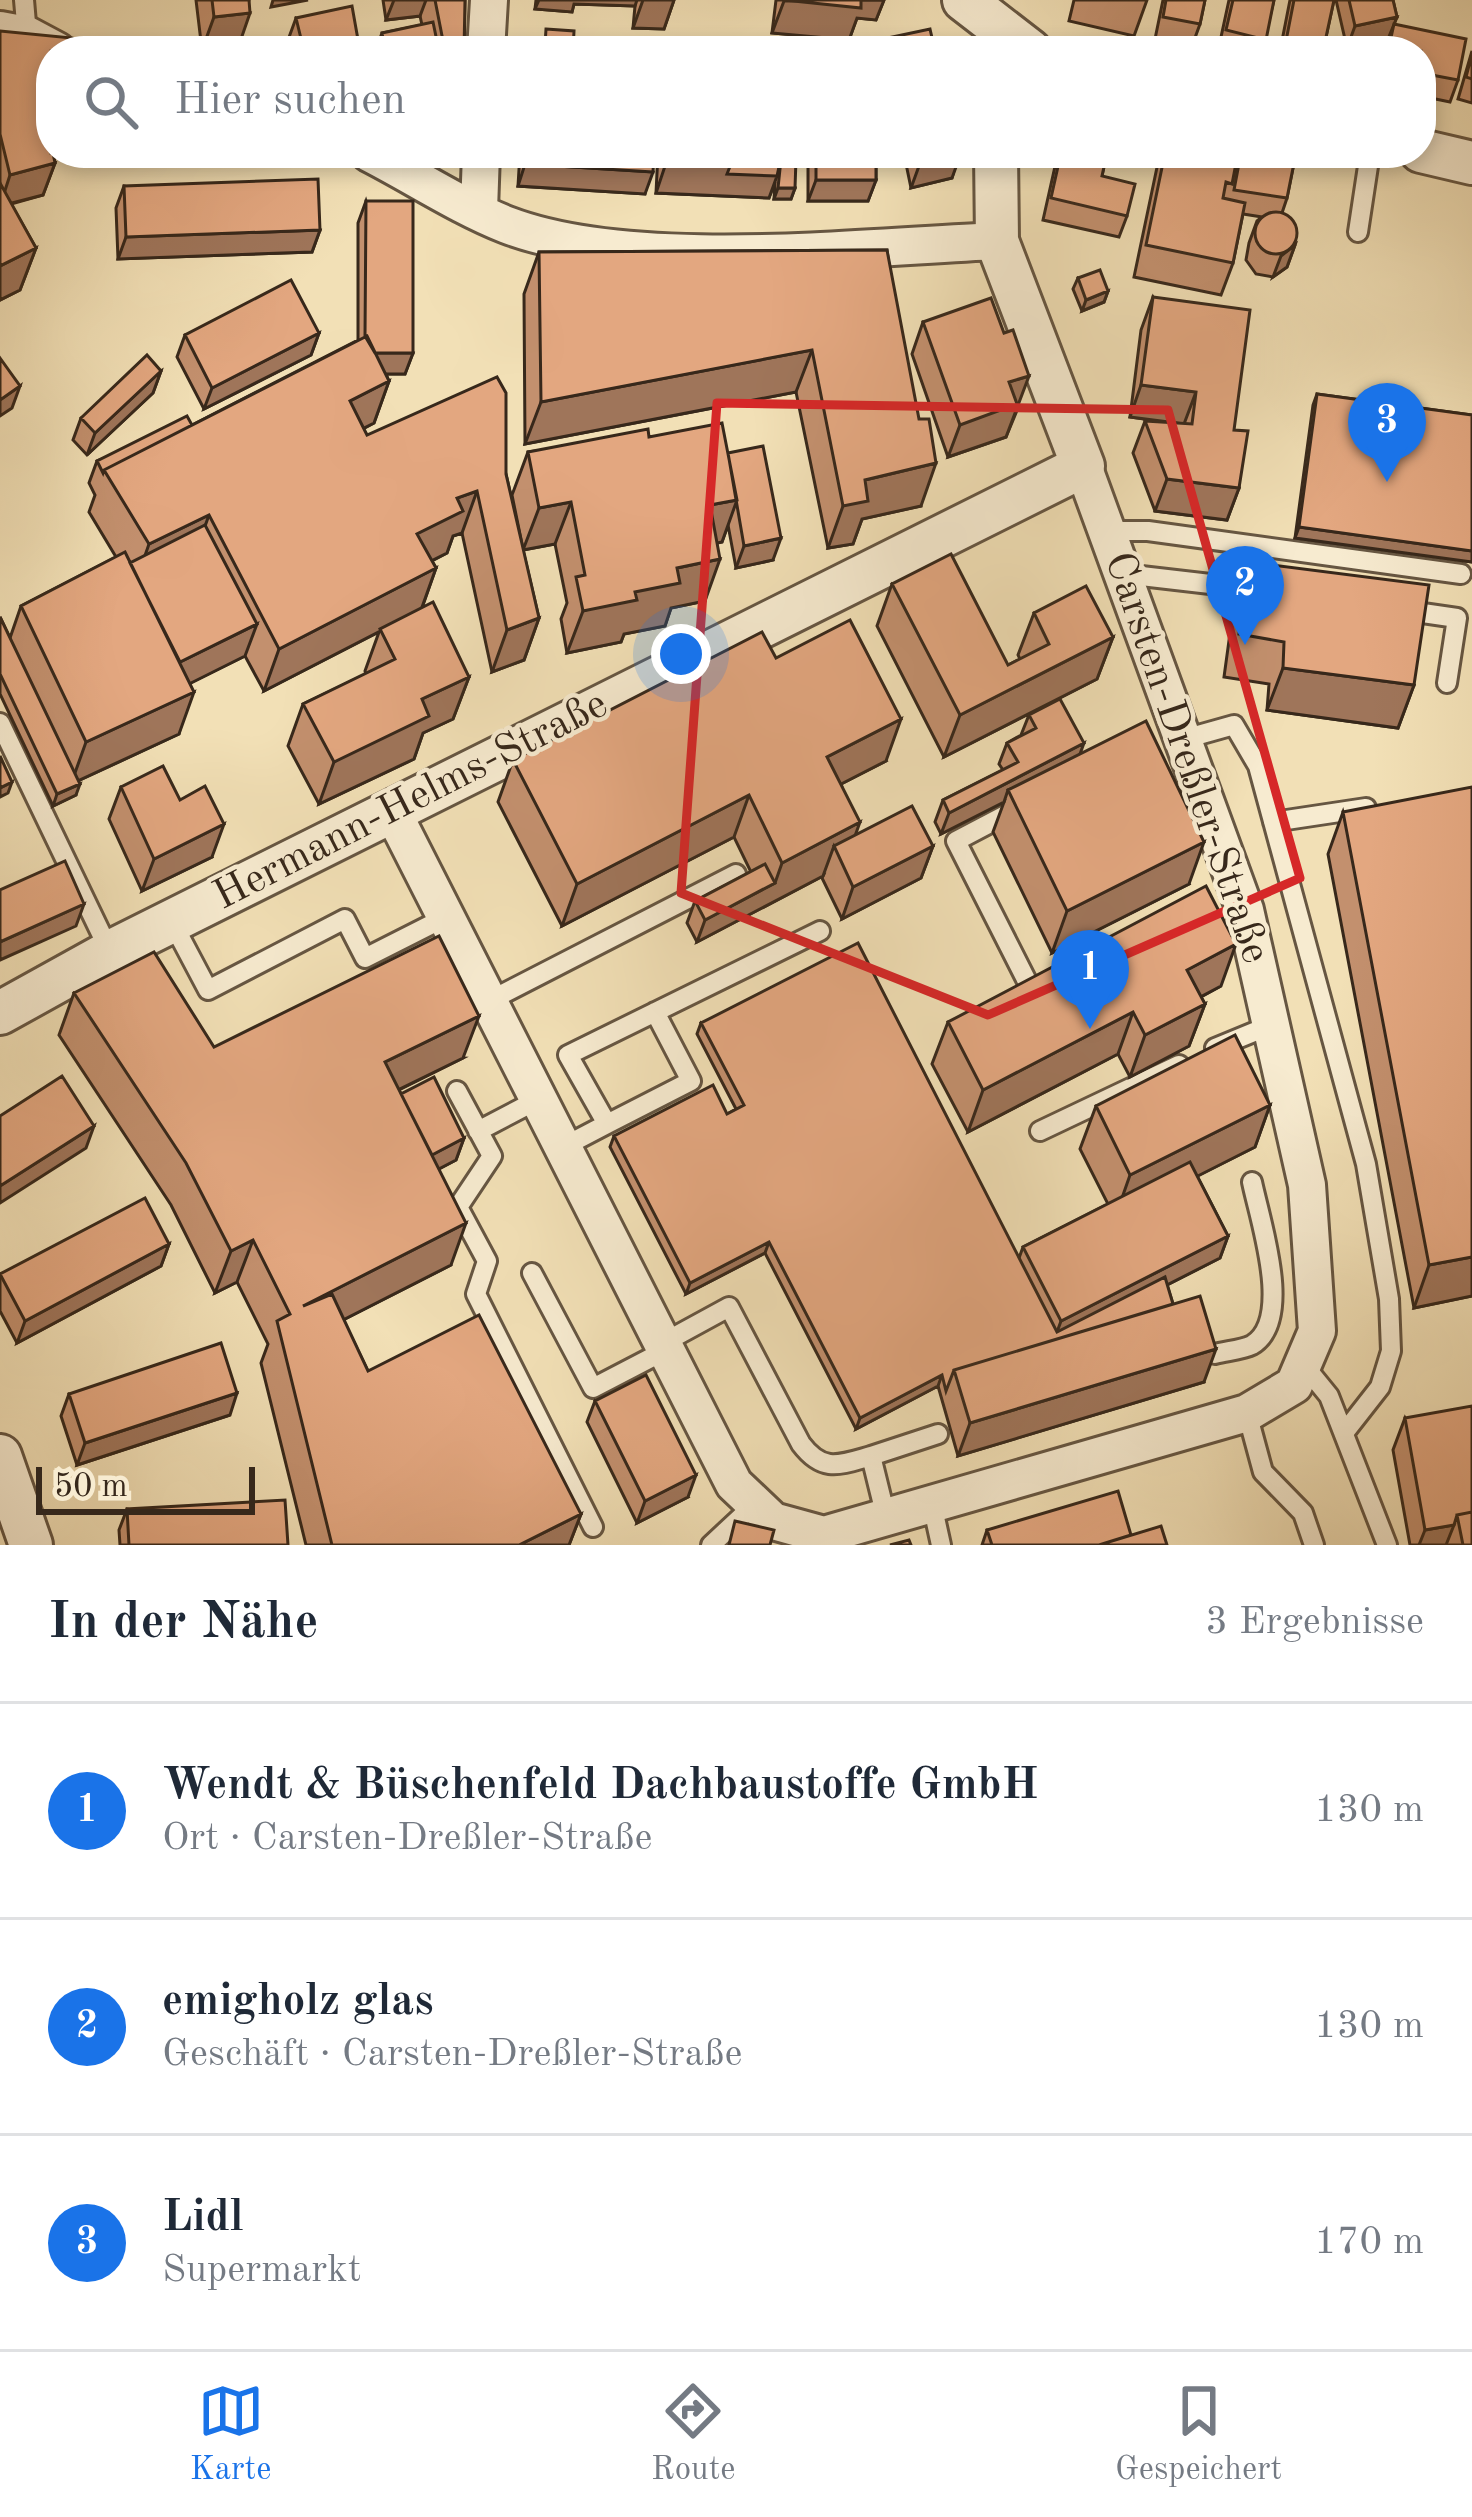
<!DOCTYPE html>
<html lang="de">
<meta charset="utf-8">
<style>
body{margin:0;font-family:"Old Standard TT",serif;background:#f6f6f7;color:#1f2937}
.scale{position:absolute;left:36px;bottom:30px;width:219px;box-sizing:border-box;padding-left:12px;border:6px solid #37281b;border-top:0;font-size:33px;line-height:42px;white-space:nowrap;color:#37281b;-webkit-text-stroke:9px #f7ebd0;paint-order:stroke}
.you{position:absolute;left:681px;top:654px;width:42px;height:42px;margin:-30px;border:9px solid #fff;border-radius:50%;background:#1a73e8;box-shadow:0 0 0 18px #1a73e833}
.badge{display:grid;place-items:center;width:78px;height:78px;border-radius:50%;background:#1a73e8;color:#fff;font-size:39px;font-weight:700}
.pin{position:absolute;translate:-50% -99px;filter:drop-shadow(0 3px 6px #0008)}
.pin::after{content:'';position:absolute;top:63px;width:42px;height:36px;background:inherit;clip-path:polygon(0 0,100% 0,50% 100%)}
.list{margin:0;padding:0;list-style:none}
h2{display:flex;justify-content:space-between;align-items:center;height:156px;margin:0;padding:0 48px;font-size:51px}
h2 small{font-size:39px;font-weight:400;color:#747a83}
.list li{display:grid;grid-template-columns:78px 1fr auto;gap:36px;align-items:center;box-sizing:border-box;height:216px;padding:0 48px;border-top:3px solid #e0e1e3}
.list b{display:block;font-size:45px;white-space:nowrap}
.list p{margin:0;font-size:39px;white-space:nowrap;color:#747a83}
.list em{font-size:39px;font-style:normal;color:#747a83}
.icon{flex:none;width:66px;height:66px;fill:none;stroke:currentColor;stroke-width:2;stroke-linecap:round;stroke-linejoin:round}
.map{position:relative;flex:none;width:1472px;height:1545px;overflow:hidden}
.search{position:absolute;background:#fff;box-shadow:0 6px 18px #0003;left:36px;right:36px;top:36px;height:132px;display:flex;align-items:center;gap:30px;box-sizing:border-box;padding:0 42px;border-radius:48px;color:#747a83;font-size:45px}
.sheet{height:804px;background:#fff}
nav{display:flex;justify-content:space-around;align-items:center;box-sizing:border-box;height:168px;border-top:3px solid #e0e1e3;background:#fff;font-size:33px;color:#747a83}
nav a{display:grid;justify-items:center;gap:6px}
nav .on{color:#1a73e8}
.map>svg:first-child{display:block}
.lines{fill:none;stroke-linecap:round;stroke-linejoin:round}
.service-casing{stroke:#665642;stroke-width:24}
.minor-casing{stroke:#665642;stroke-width:42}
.tertiary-casing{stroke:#665642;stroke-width:48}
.service{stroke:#f7ebd0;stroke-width:18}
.minor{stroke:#f7ebd0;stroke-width:36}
.tertiary{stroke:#f7ebd0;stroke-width:42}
.wall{fill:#c3906e;stroke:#37281b;stroke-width:3}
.shaded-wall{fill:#9f755a;stroke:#37281b;stroke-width:3}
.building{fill:#e3a780;stroke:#37281b;stroke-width:3}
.marked{fill:none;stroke:#d62828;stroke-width:9;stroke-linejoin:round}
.labels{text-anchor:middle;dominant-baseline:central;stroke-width:9;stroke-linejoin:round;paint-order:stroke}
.street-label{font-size:42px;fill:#37281b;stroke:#f7ebd0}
</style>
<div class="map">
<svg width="1472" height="1545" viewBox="0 0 1472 1545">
<rect width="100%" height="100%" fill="#f2e0b6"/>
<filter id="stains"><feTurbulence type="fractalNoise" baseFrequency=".00167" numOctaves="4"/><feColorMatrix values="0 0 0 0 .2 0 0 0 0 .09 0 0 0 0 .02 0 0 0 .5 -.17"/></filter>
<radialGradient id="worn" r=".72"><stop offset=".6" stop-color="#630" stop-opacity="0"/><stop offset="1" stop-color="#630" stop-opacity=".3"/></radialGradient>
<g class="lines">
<g class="service-casing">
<path id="service" d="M24 0 27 35
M1358 232 1370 153
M1108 531H1148L1461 574
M1124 574 1262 590
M1402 610 1457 618 1447 683
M0 723 110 952
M1184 739 1234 725 1258 766 1366 1164 1389 1299 1391 1351 1380 1387 1344 1433
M1015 810 956 841 1035 997
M1273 822 1366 808
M172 922 208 990 345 919 365 958 446 917
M489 1001 736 874
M1215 1048 1271 1025
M457 1091 492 1156 458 1207 487 1261 476 1294 593 1527
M607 1124 691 1081 655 1012
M478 1131 539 1099
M1040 1131 1179 1065
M563 1147 607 1124 568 1055 820 931
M532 1273 593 1388 666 1350
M663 1343 729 1307 801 1444C823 1473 839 1465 871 1456L886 1517
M1215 1354C1225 1351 1242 1350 1252 1345 1294 1320 1260 1221 1252 1182
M1303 1364 1329 1396 1387 1545
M1247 1413 1263 1472 1303 1513 1314 1545
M871 1456 938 1434
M932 1504 941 1545
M711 1545 755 1504"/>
</g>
<g class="minor-casing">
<path id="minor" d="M0 30 27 35 57 51
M486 51 489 0
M369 153C414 176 459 206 507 225 633 273 860 247 997 241
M479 210 481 153
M392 811 734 1484 773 1521 824 1535 1247 1413 1294 1385 1317 1331 1307 1185 1245 910 1083 466"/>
</g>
<g class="tertiary-casing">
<path id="tertiary" d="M964 0 1030 51
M1421 151 1472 163
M0 1013 110 952 1083 466 997 241 996 153
M0 1456 31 1545"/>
</g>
<use href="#service" class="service"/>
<use href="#minor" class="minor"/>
<use href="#tertiary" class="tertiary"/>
</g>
<path class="wall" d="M196 0H249L239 45 202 50Z
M383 0H465L464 51H375L382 33 422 25 420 16 386 20Z
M536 0H674L664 29 633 28 635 6 574 4 572 12 535 9Z
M776 0H884L876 20 857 18 849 40 772 33Z
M1074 0H1147L1134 36 1069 21Z
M1163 0H1205L1200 24 1192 46 1155 39Z
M1229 0H1274L1262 51H1218Z
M1290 0H1334L1323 51H1280Z
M1336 0H1393L1397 17 1394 24 1458 80 1450 102 1421 96V51H1385L1388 39 1347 48Z
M296 18 360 51H291L288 40Z
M0 31 48 122 55 163 43 195 11 204 36 248 20 290 0 300Z
M1472 51V103L1458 99Z
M520 153H654L645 194 518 186Z
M658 153H782L781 159 795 188 791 199H774L775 182 769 198 656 193Z
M813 153H959L952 178 911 188 905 159 876 166V180L868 201H808V167Z
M1058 153H1107L1102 176 1127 216 1119 237 1043 220Z
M1160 153H1296L1287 198 1282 213 1295 245 1287 267 1273 277 1256 274 1246 260 1249 243 1257 221 1262 217 1243 214 1233 263 1221 295 1134 277Z
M124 186 320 230 312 252 118 259 116 208Z
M366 201 413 353 405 374H386L389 381 374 423 363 429 367 435 506 474 523 549 512 495 528 452 649 437 728 453 773 560 736 568 728 525 722 542 717 543 705 601 671 608 665 626 624 634 621 642 567 653 561 619 567 603 555 544 523 550 539 618 524 660 492 672 462 533 453 536 447 553 432 561 436 568 422 608 469 677 453 719 423 733 414 759 319 804 288 746 303 704 366 674 365 671 379 632 264 691 245 656 190 683 179 734 78 781 76 795 53 806 0 694V617L10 638 21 606 116 557 89 512 95 495 89 483 97 461 192 425 358 340V223Z
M887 250 921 506 862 519 853 544 828 548 796 392 525 444 524 294 539 252Z
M1078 278 1108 291 1104 302 1082 311 1073 289Z
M1153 297 1234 430 1239 488 1227 520 1155 511 1133 453 1145 421 1179 424 1130 417 1141 330Z
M923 322 1004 333 1018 408 1006 437 948 457 912 354Z
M319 333 311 355 204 409 177 357 185 335Z
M161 371 153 393 87 455 73 440 81 418Z
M1317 394 1472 415V562L1295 538 1313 405Z
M1249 562 1414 685 1398 728 1267 710 1269 684 1224 677 1234 604Z
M892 584 1008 665 1020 659 1018 655 1034 613 1113 637 1097 679 944 757 877 626Z
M776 658 886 761 841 784 856 835 933 846 921 878 842 919 822 878 823 876 697 942 687 923 695 901 751 872 734 837 562 926 498 802 513 760Z
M1029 715 1079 754 1189 884 1052 953 993 832 1004 802 941 834 935 822 943 800 1003 770 999 764 1007 743 1021 735Z
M121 787 180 800 212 857 142 891 109 819Z
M1343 812 1472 1296 1414 1308 1328 854Z
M1221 986 1201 997 1205 1004 1189 1046 1130 1077 1118 1054 968 1132 932 1064 948 1022Z
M74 993 214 1047 463 1058 399 1090 401 1094 464 1138 456 1160 439 1169 451 1265 343 1320 368 1371 581 1514 569 1545H306L261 1363 268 1344 237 1282 215 1293 171 1205 59 1035Z
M701 1023 1019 1258 1023 1247 1108 1204 1080 1149 1096 1106 1270 1105 1255 1147 1197 1176 1228 1236 1220 1258 1167 1285 1173 1304 1204 1382 958 1456 938 1386 856 1429 765 1253 686 1294 610 1147 614 1136 727 1114 736 1109 697 1034Z
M169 1244 161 1266 17 1343 0 1311V1274Z
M69 1394 230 1415 77 1465 61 1416Z
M595 1401 688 1497 637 1523 587 1422Z
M1405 1418 1472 1545H1410L1393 1450Z
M127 1509 288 1545H120L119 1530Z
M987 1530 1131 1535 1167 1545H982Z"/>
<path class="shaded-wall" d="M273 0H308L271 7Z
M394 0H426L420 16 386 20Z
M539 0H637L635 6 574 4 572 12 535 9Z
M643 0H674L664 29 633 28Z
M884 0 876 20 857 18 849 40 772 33 784 1Z
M250 13 239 45 202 50 214 17Z
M1397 17 1388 39 1347 48 1355 26Z
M51 105V123L48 122 45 107Z
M865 153H907L905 159 859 170Z
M960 156 952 178 911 188 919 166Z
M667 160 731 164 777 176 769 198 656 193Z
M55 163 43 195 0 206 10 175Z
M525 164 653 172 645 194 518 186Z
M816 180H876L868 201H808Z
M778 188H795L791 199H774Z
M320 230 312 252 118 259 126 237Z
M1295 245 1287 267 1273 277 1281 256Z
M36 248 20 290 0 300V266Z
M1108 291 1104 302 1082 311 1086 300Z
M319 333 311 355 204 409 212 388Z
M812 350 796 392 525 444 541 402Z
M365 353H413L405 374H357Z
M161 371 153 393 87 455 95 433Z
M1029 376 1006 437 948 457 960 425 1009 382Z
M389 381 374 423 334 443 350 401Z
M1141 385 1196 392 1184 424 1130 417Z
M20 386 12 408 0 416V400Z
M936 463 921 506 862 519 853 544 828 548 843 506 865 480Z
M1167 479 1239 488 1227 520 1155 511Z
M477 491 462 533 453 536 447 553 401 576 417 534 457 498Z
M737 500 722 542 695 548 710 505Z
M571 502 555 544 523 550 539 508Z
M209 515 194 557 134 587 149 544Z
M1299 527 1472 551V562L1295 538Z
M781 538 773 560 736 568 744 546Z
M720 559 705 601 671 608 665 626 624 634 621 642 567 653 583 611 635 592 677 568Z
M436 568 421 610 264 691 279 649Z
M539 618 524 660 492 672 507 630Z
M257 624 245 656 161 698 172 666Z
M1113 637 1097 679 944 757 960 715Z
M1283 668 1414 685 1398 728 1267 710Z
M469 677 453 719 423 733 414 759 319 804 334 762 422 699Z
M194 692 179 734 71 784 86 742Z
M901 719 886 761 812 799 827 757Z
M1084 743 1076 765 1008 790 1004 802 941 834 949 813Z
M12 782 8 793 0 797V788Z
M80 784 76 795 53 806 57 794Z
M749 795 734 837 562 926 577 884Z
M860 822 845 864 834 846 823 876 697 942 705 920 775 883 782 863Z
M224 824 212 857 142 891 154 859Z
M1204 842 1189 884 1052 953 1067 911Z
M933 846 921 878 842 919 853 887Z
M84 904 76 926 0 960V942Z
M1236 944 1221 986 1172 1012 1187 970Z
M1205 1004 1189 1046 1130 1077 1145 1035Z
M1133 1012 1118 1054 968 1132 983 1090Z
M479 1016 463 1058 369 1104 385 1062Z
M1270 1105 1255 1147 1115 1218 1130 1175Z
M94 1126 86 1148 0 1203V1186Z
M464 1138 456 1160 410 1184 418 1162Z
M466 1223 451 1265 288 1348 303 1306Z
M1228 1236 1220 1258 1053 1343 1061 1321Z
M253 1240 237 1282 215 1293 231 1251Z
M769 1242 765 1253 686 1294 690 1283Z
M169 1244 161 1266 17 1343 25 1321Z
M1472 1257V1296L1414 1308 1429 1265Z
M1216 1349 1204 1382 958 1456 970 1423Z
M942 1375 938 1386 856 1429 860 1418Z
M237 1393 230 1415 77 1465 85 1443Z
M696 1475 688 1497 637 1523 645 1501Z
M581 1514 569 1545H519Z
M1454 1525 1446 1545H1419L1425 1530Z"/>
<path class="building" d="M212 0H249L250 13 214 17Z
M435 0H465L464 51H445Z
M784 0H861V8Z
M1166 0H1205L1200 24 1163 17Z
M1233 0H1274L1266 40 1226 30Z
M1294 0H1334L1323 51 1285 46Z
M1349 0H1393L1397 17 1355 26Z
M352 6 360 51H304L296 18Z
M433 22 439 51H385L382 33Z
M1394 24 1466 39 1458 80 1421 73V51H1388Z
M546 29 574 31 573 51H524V43L545 45Z
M930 29 935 51H886L891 50 888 38Z
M0 31 72 38 71 51H51V105L45 107 51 140V153H53L55 163 10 175 0 134Z
M1472 54V79L1466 77Z
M526 153H654L653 172 525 164Z
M668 153H732L731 164 667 160Z
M732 153H782L777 176 727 174 731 164Z
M816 153H858V156H876V180H816Z
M916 153H959L960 156 919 166Z
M1061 153H1107L1102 176 1135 184 1127 216 1051 198Z
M1165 153H1238L1232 184 1226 182 1223 198 1245 203 1233 263 1146 245Z
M1241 153H1296L1287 198 1234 190Z
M781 159H796L795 188H778Z
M318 179 320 230 126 237 124 186Z
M0 183 36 248 0 266Z
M366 201H413V353H375L365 336Z
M1255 233a21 21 0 1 1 42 0a21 21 0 1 1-42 0Z
M887 250 919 419H929L936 463 865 480 868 501 843 506 812 350 541 402 539 252Z
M1100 270 1108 291 1086 300 1078 278Z
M291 280 319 333 212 388 185 335Z
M1153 297 1250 310 1234 430 1248 431 1239 488 1167 479 1145 421 1192 424 1196 392 1141 385Z
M991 298 1004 333 1013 330 1029 376 1009 382 1017 404 960 425 923 322Z
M367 336 389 381 350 401 367 435 497 377 506 393V474L539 618 507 630 477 491 457 498 463 511 417 534 436 568 279 649 209 515 149 544 104 470Z
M147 355 161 371 95 433 81 418Z
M0 358 20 386 0 400Z
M1317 394 1472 415V551L1299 527Z
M187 416 192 425 104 470 103 473 97 461Z
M722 423 737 500 710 505 720 559 677 568 680 583 635 592 637 600 583 611 576 577 585 575 571 502 539 508 528 452 648 429 649 437Z
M763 446 781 538 744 546 728 453Z
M205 525 257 624 180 662 130 563Z
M125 552 194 692 86 742 21 606Z
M951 554 1008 665 1049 644 1034 613 1086 586 1113 637 960 715 892 584Z
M1249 562 1429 585 1414 685 1283 668 1284 642 1239 634Z
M433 602 469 677 422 699 429 716 334 762 303 704 395 659 380 629Z
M0 617 80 784 57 794 0 674Z
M850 620 901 719 827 757 860 822 782 863 749 795 577 884 513 760 762 632 776 658Z
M1060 699 1084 743 949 813 943 800 1018 762 1007 743 1036 728 1029 715Z
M1146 721 1204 842 1067 911 1008 790Z
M0 756 12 782 0 788Z
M163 766 180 800 205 786 224 824 154 859 121 787Z
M1472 787V1257L1429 1265 1343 812Z
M912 806 933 846 853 887 834 846Z
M65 861 84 904 0 942V890Z
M765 864 775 883 705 920 695 901Z
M1206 886 1236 944 1187 970 1205 1004 1145 1035 1133 1012 983 1090 948 1022Z
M439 936 479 1016 385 1062 466 1223 303 1306 332 1294 368 1371 479 1315 581 1514 519 1545H332L277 1321 290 1314 253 1240 231 1251 186 1163 74 993 154 952 214 1047Z
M858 943 1057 1332 1165 1277 1173 1304 954 1370 946 1391 942 1375 860 1418 769 1242 690 1283 614 1136 713 1085 727 1114 744 1105 701 1023Z
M1235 1035 1270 1105 1130 1175 1096 1106Z
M62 1076 94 1126 0 1186V1116Z
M434 1077 464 1138 432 1155 401 1094Z
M1190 1162 1228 1236 1061 1321 1023 1247Z
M145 1198 169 1244 25 1321 0 1274Z
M1200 1296 1216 1349 970 1423 954 1370Z
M221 1343 237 1393 85 1443 69 1394Z
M646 1375 696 1475 645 1501 595 1401Z
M1472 1406V1512L1457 1515 1454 1525 1425 1530 1405 1418Z
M1118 1491 1131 1535 1099 1545H992L987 1530Z
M285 1500 288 1545H129L127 1509Z
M1472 1512V1545H1463L1457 1515Z
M735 1521 774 1530 770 1545H729Z
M1161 1526 1167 1545H1099Z
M909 1540 911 1545H890Z"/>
<path class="marked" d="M717 403 1168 410 1300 878 988 1015 681 893Z"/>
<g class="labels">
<g class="street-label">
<text transform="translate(1186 758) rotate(71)">Carsten-Dreßler-Straße</text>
<text transform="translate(411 801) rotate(-27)">Hermann-Helms-Straße</text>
</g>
</g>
<rect width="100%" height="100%" filter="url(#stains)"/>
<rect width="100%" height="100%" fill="url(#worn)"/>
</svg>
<div class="scale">50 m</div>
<div class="you"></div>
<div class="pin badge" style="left:1090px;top:1029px">1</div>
<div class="pin badge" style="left:1245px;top:645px">2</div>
<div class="pin badge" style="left:1387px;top:482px">3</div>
<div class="search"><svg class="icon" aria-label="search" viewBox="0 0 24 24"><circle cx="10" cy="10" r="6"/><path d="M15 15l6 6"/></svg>Hier suchen</div>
</div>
<section class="sheet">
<h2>In der Nähe<small>3 Ergebnisse</small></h2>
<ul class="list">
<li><span class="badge">1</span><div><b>Wendt &amp; Büschenfeld Dachbaustoffe GmbH</b><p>Ort · Carsten-Dreßler-Straße</p></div><em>130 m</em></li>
<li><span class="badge">2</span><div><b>emigholz glas</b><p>Geschäft · Carsten-Dreßler-Straße</p></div><em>130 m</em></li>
<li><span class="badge">3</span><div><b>Lidl</b><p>Supermarkt</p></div><em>170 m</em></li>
</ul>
</section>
<nav>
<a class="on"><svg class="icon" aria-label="map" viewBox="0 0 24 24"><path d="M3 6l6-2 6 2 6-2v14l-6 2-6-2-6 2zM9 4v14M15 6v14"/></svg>Karte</a>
<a><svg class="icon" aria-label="directions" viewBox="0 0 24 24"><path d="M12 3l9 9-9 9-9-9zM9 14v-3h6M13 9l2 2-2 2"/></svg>Route</a>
<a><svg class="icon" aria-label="saved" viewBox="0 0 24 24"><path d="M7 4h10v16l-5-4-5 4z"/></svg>Gespeichert</a>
</nav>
